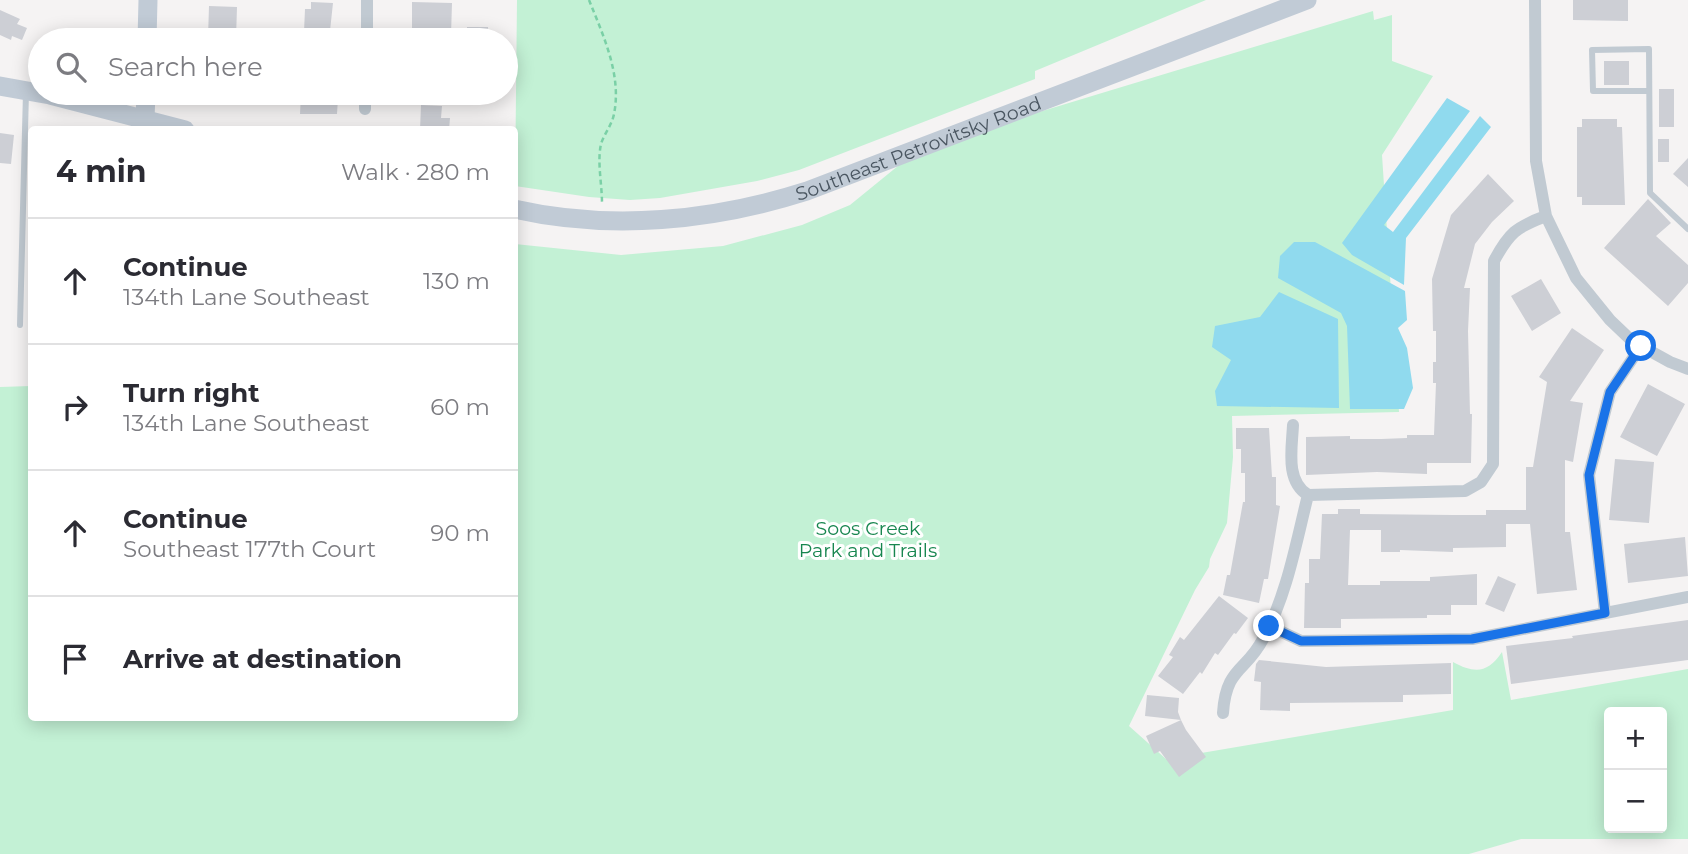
<!DOCTYPE html>
<meta charset="utf-8">
<style>
body{margin:0;font-family:Montserrat,sans-serif;background:#f7f7f7;color:#2b2b33}
.controls{position:absolute;right:21px;bottom:21px;display:grid;overflow:hidden;border-radius:7px;box-shadow:0 4px 18px #0003}
.controls button{width:63px;height:63px;display:grid;place-items:center;padding:0;border:0;border-bottom:2px solid #e1e1e2;background:#fff;color:#2b2b33;font:35px sans-serif}
.stop{position:absolute;width:21px;height:21px;margin:-16px;border:5px solid #1a73e8;border-radius:50%;background:#fff}
.stop.end{background:#1a73e8;border-color:#fff;box-shadow:0 2px 7px #0008}
.list{margin:0;padding:0;list-style:none}
h2{display:flex;justify-content:space-between;align-items:center;height:91px;margin:0;padding:0 28px;font-size:30px}
h2 small{font-size:23px;font-weight:400;color:#7c7c81}
.list li{display:grid;grid-template-columns:46px 1fr auto;gap:21px;align-items:center;box-sizing:border-box;height:126px;padding:0 28px;border-top:2px solid #e1e1e2}
.list b{display:block;font-size:26px;white-space:nowrap}
.list p{margin:0;font-size:23px;white-space:nowrap;color:#7c7c81}
.list em{font-size:23px;font-style:normal;color:#7c7c81}
.icon{flex:none;width:38px;height:38px;fill:none;stroke:currentColor;stroke-width:2;stroke-linecap:round;stroke-linejoin:round}
.map{position:relative;flex:none;width:1688px;height:854px;overflow:hidden}
.search{position:absolute;background:#fff;box-shadow:0 4px 18px #0003;left:28px;top:28px;width:490px;height:77px;display:flex;align-items:center;gap:18px;box-sizing:border-box;padding:0 24px;border-radius:38px;color:#7c7c81;font-size:26px}
.panel{position:absolute;background:#fff;box-shadow:0 4px 18px #0003;left:28px;top:126px;width:490px;height:595px;border-radius:7px}
.map>svg:first-child{display:block}
.green{fill:#c3f1d5;fill-rule:evenodd}
.water{fill:#90daee}
.building{fill:#cdcfd5}
.lines{fill:none;stroke-linecap:round;stroke-linejoin:round}
.path{stroke:#7ad0a6;stroke-width:2.5;stroke-dasharray:5 3.5;stroke-linecap:butt}
.lane{stroke:#c1cad2;stroke-width:6}
.street{stroke:#c1cad2;stroke-width:12}
.secondary{stroke:#c1cbd6;stroke-width:19}
.route{stroke:#1a73e8;stroke-width:9}
.labels{text-anchor:middle;dominant-baseline:central;stroke-width:6;stroke-linejoin:round;paint-order:stroke}
.street-label{font-size:19px;fill:#4a5661;stroke:#fff}
.park-label{font-size:19px;fill:#17864f;stroke:#fff}
</style>
<div class="map">
<svg width="1688" height="854" viewBox="0 0 1688 854">
<rect width="100%" height="100%" fill="#f5f3f3"/>
<path class="green" d="M517 0H1206L1035 71V79L799 170 757 181 660 198 630 200 589 197 515 186Z
M1373 11 1374 20 1392 15V61L1433 76 1382 155 1399 412 1232 416 1233 457 1227 523 1210 559 1209 567 1195 590 1129 726 1166 759 1453 710V662C1475 674 1488 673 1502 652L1511 700 1688 669V839H1521L1469 854H0V387L31 386 32 718H514L515 244 621 255 723 246 802 225 850 205 920 148ZM1609 712H1662V828H1609Z"/>
<path class="water" d="M1447 98 1470 111 1384 225 1393 232 1480 116 1491 127 1406 238 1404 285 1352 255 1342 243Z
M1294 242H1315L1405 291 1407 320 1398 328 1407 348 1413 388 1404 409H1350L1347 326 1341 313 1278 278 1280 256Z
M1279 292 1338 319 1339 408 1217 406 1215 391 1231 360 1212 347 1215 326 1260 317Z"/>
<path class="building" d="M1573 0H1628V21L1573 20Z
M311 2 333 3 329 40H310V33L304 32 305 9H311Z
M412 2 452 3 451 35 439 34V39L433 40H412Z
M209 6 237 7 236 39 208 38Z
M0 10 20 19 17 24 27 28 22 40 12 36 11 40 0 35Z
M467 27H488V40H467Z
M1604 61H1629V85H1604Z
M1659 89H1674V127H1659Z
M301 93H326V97L338 98 337 114H300Z
M421 105 442 106 441 118H450L449 130H420Z
M1582 119H1617V127H1622L1625 205H1582V197H1577V127H1582Z
M0 133 14 135 11 164 0 163Z
M1658 139H1669V162H1658Z
M1688 158V187L1673 174Z
M1488 174 1514 201 1492 222 1475 244 1464 288H1470L1468 331 1470 414H1472L1471 463H1427V474L1377 472 1306 475V437L1350 436V439H1381L1407 438V435H1434L1436 383H1433V362H1436V331H1433L1432 279 1451 215Z
M1648 199 1671 223 1656 236 1688 265V283L1668 306 1604 248Z
M1541 279 1561 313 1532 331 1511 296Z
M1572 328 1604 350 1570 401 1583 403 1573 462 1565 460V532H1570L1577 590 1537 594 1530 524H1506V547L1453 548V552L1400 550V552H1381V530H1350L1348 585H1380V581H1430V577L1477 574V605H1451V615H1427V618L1341 619V628H1304L1305 583H1309V559H1320L1322 514H1338V509H1360V514L1453 515H1486V510H1526V467H1533L1547 382 1539 377Z
M1648 384 1685 404 1657 456 1620 437Z
M1236 428H1269L1272 477H1276V505L1280 506 1268 579H1264L1259 603 1223 595 1227 575H1230L1243 502H1245V473H1241V449H1236Z
M1615 459 1654 462 1649 523 1609 520Z
M1685 537 1688 576 1628 583 1624 544Z
M1498 576 1516 584 1504 612 1485 604Z
M1219 596 1248 618 1236 634 1234 633 1218 655 1215 653 1202 674 1200 672 1183 694 1158 676 1173 657 1169 655 1180 637 1184 640Z
M1688 620V660L1511 684 1506 646 1573 638 1572 636Z
M1259 660 1326 667 1451 663V694L1403 695V702L1290 703V711L1260 710 1261 682 1254 681 1256 664Z
M1147 695 1179 698 1178 712 1181 720 1145 716Z
M1181 720 1186 730 1206 757 1179 777 1160 751 1154 754 1146 736Z"/>
<g class="lines">
<path class="path" d="M589 0C603 35 622 75 614 114 612 125 604 134 601 144 597 162 602 184 602 203"/>
<path class="lane" d="M1649 91H1593L1592 50 1649 49 1650 193 1688 229
M20 325 26 92"/>
<path class="street" d="M1535 0 1536 161 1546 216 1576 278 1610 320 1632 341 1670 362 1688 369
M367 40V0
M365 109V93
M1293 425C1292 448 1285 481 1308 495
M1308 495 1465 491 1481 482 1493 464 1494 261C1509 233 1516 227 1546 216
M1605 613 1589 475 1610 392 1641 346
M1269 626 1301 641 1472 639 1688 597
M1223 713C1226 667 1246 672 1263 639 1287 595 1296 543 1308 495"/>
<g class="secondary">
<path d="M147 40 148 0"/>
<path d="M0 86 50 95 185 130"/>
<path d="M145 119 146 93"/>
<path id="s1" d="M514 209C611 231 713 221 807 191L1307 0"/>
</g>
</g>
<g class="lines">
<path class="route" d="M1269 626 1301 641 1472 639 1605 613 1589 475 1610 392 1641 346"/>
</g>
<g class="labels">
<g class="street-label">
<text stroke="none"><textPath href="#s1" startOffset="416">Southeast Petrovitsky Road</textPath></text>
</g>
<g class="park-label">
<text x="868" y="528">Soos Creek<tspan x="868" dy="22">Park and Trails</tspan></text>
</g>
</g>
</svg>
<div class="controls">
<button>+</button>
<button>−</button>
</div>
<div class="stop" style="left:1641px;top:346px"></div>
<div class="stop end" style="left:1269px;top:626px"></div>
<div class="search"><svg class="icon" aria-label="search" viewBox="0 0 24 24"><circle cx="10" cy="10" r="6"/><path d="M15 15l6 6"/></svg>Search here</div>
<section class="panel">
<h2>4 min<small>Walk · 280 m</small></h2>
<ul class="list">
<li><svg class="icon" aria-label="ahead" viewBox="0 0 24 24"><path d="M12 20V5M6 11l6-6 6 6"/></svg><div><b>Continue</b><p>134th Lane Southeast</p></div><em>130 m</em></li>
<li><svg class="icon" aria-label="right" viewBox="0 0 24 24"><path d="M7 20v-9h11M14 6l5 5-5 5"/></svg><div><b>Turn right</b><p>134th Lane Southeast</p></div><em>60 m</em></li>
<li><svg class="icon" aria-label="ahead" viewBox="0 0 24 24"><path d="M12 20V5M6 11l6-6 6 6"/></svg><div><b>Continue</b><p>Southeast 177th Court</p></div><em>90 m</em></li>
<li><svg class="icon" aria-label="arrive" viewBox="0 0 24 24"><path d="M6 21V4h12l-3 4 3 4H6"/></svg><div><b>Arrive at destination</b></div></li>
</ul>
</section>
</div>
